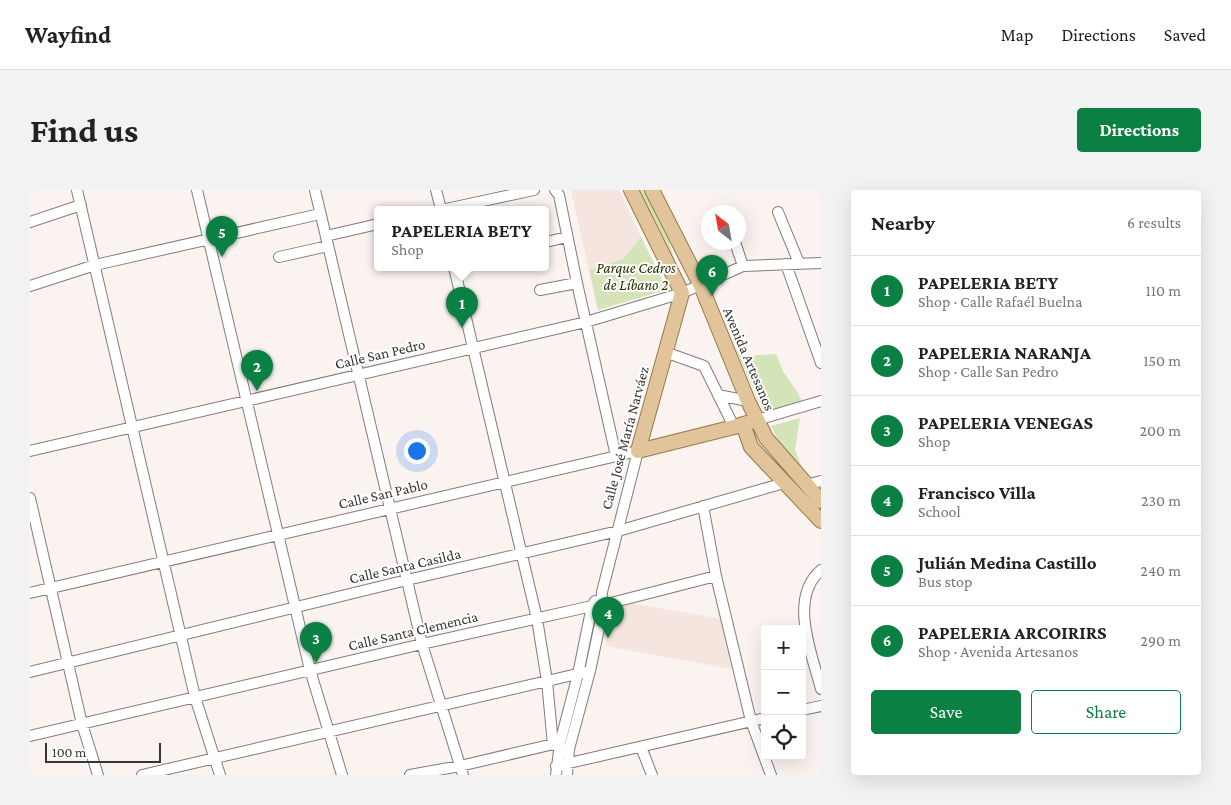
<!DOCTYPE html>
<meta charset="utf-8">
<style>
body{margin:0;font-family:"Crimson Pro",serif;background:#f2f2f2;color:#222}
.controls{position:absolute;right:15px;bottom:15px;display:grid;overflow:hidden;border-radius:5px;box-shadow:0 5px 20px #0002}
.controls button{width:45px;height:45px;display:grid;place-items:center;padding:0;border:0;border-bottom:1px solid #e0e0e0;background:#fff;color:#222;font:25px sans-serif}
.compass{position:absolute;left:671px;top:15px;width:45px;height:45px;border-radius:50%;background:#fff;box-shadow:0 5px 20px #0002;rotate:329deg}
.scale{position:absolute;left:15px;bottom:12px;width:116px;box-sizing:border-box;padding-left:5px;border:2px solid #373534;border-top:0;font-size:14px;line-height:18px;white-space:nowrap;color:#373534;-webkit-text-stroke:4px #fff;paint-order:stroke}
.you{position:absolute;left:386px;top:260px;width:18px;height:18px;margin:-12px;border:4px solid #fff;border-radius:50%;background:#1a73e8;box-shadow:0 0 0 8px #1a73e833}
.badge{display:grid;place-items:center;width:32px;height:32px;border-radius:50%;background:#0b8043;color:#fff;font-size:16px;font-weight:700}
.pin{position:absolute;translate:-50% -41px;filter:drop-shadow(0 1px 2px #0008)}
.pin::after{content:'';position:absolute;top:26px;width:18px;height:15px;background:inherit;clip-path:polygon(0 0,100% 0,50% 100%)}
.popup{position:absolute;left:344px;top:16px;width:175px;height:65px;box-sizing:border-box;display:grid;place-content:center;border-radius:5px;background:#fff;filter:drop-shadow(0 1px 4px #0005);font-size:16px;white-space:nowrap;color:#767676}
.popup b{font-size:19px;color:#222}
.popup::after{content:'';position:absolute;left:50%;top:100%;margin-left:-10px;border:10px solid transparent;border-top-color:#fff}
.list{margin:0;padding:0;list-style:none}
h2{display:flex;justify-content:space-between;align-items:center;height:65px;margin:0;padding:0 20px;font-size:21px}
h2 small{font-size:16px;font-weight:400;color:#767676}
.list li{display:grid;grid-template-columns:32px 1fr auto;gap:15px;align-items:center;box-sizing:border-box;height:70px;padding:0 20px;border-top:1px solid #e0e0e0}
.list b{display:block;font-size:19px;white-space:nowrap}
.list p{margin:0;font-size:16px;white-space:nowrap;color:#767676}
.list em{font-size:16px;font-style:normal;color:#767676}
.actions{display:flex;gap:10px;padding:15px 20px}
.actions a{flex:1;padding:11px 0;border:1px solid #0b8043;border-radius:5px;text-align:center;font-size:18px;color:#0b8043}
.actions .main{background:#0b8043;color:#fff}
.icon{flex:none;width:28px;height:28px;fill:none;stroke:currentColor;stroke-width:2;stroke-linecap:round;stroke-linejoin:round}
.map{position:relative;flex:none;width:791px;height:585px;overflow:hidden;border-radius:5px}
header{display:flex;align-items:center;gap:30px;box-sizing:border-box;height:70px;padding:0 25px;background:#fff;border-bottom:1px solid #e0e0e0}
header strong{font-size:24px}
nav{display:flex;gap:28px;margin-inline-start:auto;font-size:18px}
.intro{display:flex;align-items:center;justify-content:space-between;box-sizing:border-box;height:120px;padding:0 30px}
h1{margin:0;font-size:35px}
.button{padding:12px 22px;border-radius:5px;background:#0b8043;color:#fff;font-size:18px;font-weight:700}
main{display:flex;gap:30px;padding:0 30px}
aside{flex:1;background:#fff;border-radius:5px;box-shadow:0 5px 20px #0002}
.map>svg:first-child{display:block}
.built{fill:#f4e6de}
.green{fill:#d4e4b9}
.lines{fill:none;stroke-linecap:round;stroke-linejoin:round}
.minor-casing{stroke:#827c79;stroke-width:12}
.major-casing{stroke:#98784a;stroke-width:16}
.minor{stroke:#fff;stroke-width:10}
.major{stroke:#e1c49a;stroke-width:14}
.labels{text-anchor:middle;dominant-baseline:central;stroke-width:4;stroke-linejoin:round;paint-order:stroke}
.park-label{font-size:15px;font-style:italic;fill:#253201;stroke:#fff}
.street-label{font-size:15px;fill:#373534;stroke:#fff}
</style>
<header>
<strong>Wayfind</strong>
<nav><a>Map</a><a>Directions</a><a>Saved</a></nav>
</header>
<div class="intro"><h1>Find us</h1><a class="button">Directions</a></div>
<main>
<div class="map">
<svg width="791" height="585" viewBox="0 0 791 585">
<rect width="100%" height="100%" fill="#faf3f0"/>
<path class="built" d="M541 0H589L611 47 593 69 559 80Z
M599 413 692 429 702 479 575 456 582 416Z"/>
<path class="green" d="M605 0H616L638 47 649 88Z
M611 47 633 92 629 102 568 120 559 80 593 69Z
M706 160 717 166 746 164 754 183 768 203 772 212 735 224Z
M770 228 765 260 775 284 758 269 741 236Z"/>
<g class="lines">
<g class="minor-casing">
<path id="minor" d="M47 0 165 507 190 585
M167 0 280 480 312 585
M285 0 392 454 433 585
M406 0 411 19
M525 0 529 5 547 93 586 266
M416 19 504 0
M748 22 769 73
M0 32 51 15
M296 46 348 34
M516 52 537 47
M705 52 713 76
M249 67 298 56
M756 74 791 173
M424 77 507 429 517 491 523 555
M0 96 65 75 290 24
M510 100 547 93
M635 162 674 176 704 237
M688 205 718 211
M727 230 791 211
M0 261 556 132 652 103 713 76 791 73
M776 295 791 291
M0 308 52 534 68 585
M673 316 686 386 721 531 741 585
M791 380C758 408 782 464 791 499
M0 403 608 261 572 402 570 434 560 481 539 559 537 585
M0 482 377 390 588 341 754 293
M772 520 791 516
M0 546 392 454 562 416 573 415 686 386
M611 557 622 585
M526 576 735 528
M112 585 560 481
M380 585 430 576 528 553
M526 585 530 553 548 484 562 416 565 411"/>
</g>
<g class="major-casing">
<path id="major" d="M601 0 652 103 608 261 704 237 727 230
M622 0 671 96 718 211 736 248 791 311
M713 234 721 257 791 331"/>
</g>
<use href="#minor" class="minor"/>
<use href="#major" class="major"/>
</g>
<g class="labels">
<g class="park-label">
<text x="606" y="78">Parque Cedros<tspan x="606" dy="17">de Líbano 2</tspan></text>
</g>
<g class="street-label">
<text transform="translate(350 164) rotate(-13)">Calle San Pedro</text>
<text transform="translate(719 169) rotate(67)">Avenida Artesanos</text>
<text transform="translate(595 248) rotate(-75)">Calle José María Narváez</text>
<text transform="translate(353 304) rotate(-13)">Calle San Pablo</text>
<text transform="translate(375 376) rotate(-13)">Calle Santa Casilda</text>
<text transform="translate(383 441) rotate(-13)">Calle Santa Clemencia</text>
</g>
</g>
</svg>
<div class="controls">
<button>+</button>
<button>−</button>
<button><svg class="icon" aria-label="locate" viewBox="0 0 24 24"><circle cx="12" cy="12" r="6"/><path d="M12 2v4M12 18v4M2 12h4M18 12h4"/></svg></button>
</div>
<svg class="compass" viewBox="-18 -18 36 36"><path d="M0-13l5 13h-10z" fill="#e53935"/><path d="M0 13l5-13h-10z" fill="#767676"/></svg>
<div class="scale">100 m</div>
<div class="you"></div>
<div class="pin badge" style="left:432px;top:138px">1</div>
<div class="popup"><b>PAPELERIA BETY</b>Shop</div>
<div class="pin badge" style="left:227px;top:201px">2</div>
<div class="pin badge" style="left:286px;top:473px">3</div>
<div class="pin badge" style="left:578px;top:448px">4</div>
<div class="pin badge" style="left:192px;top:67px">5</div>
<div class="pin badge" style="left:682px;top:106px">6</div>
</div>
<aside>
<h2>Nearby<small>6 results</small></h2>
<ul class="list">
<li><span class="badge">1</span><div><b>PAPELERIA BETY</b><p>Shop · Calle Rafaél Buelna</p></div><em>110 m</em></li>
<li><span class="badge">2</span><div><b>PAPELERIA NARANJA</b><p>Shop · Calle San Pedro</p></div><em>150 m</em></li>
<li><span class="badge">3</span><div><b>PAPELERIA VENEGAS</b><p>Shop</p></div><em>200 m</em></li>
<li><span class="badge">4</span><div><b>Francisco Villa</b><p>School</p></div><em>230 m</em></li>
<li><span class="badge">5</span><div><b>Julián Medina Castillo</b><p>Bus stop</p></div><em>240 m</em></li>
<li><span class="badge">6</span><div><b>PAPELERIA ARCOIRIRS</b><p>Shop · Avenida Artesanos</p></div><em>290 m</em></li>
</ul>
<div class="actions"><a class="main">Save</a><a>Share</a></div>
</aside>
</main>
